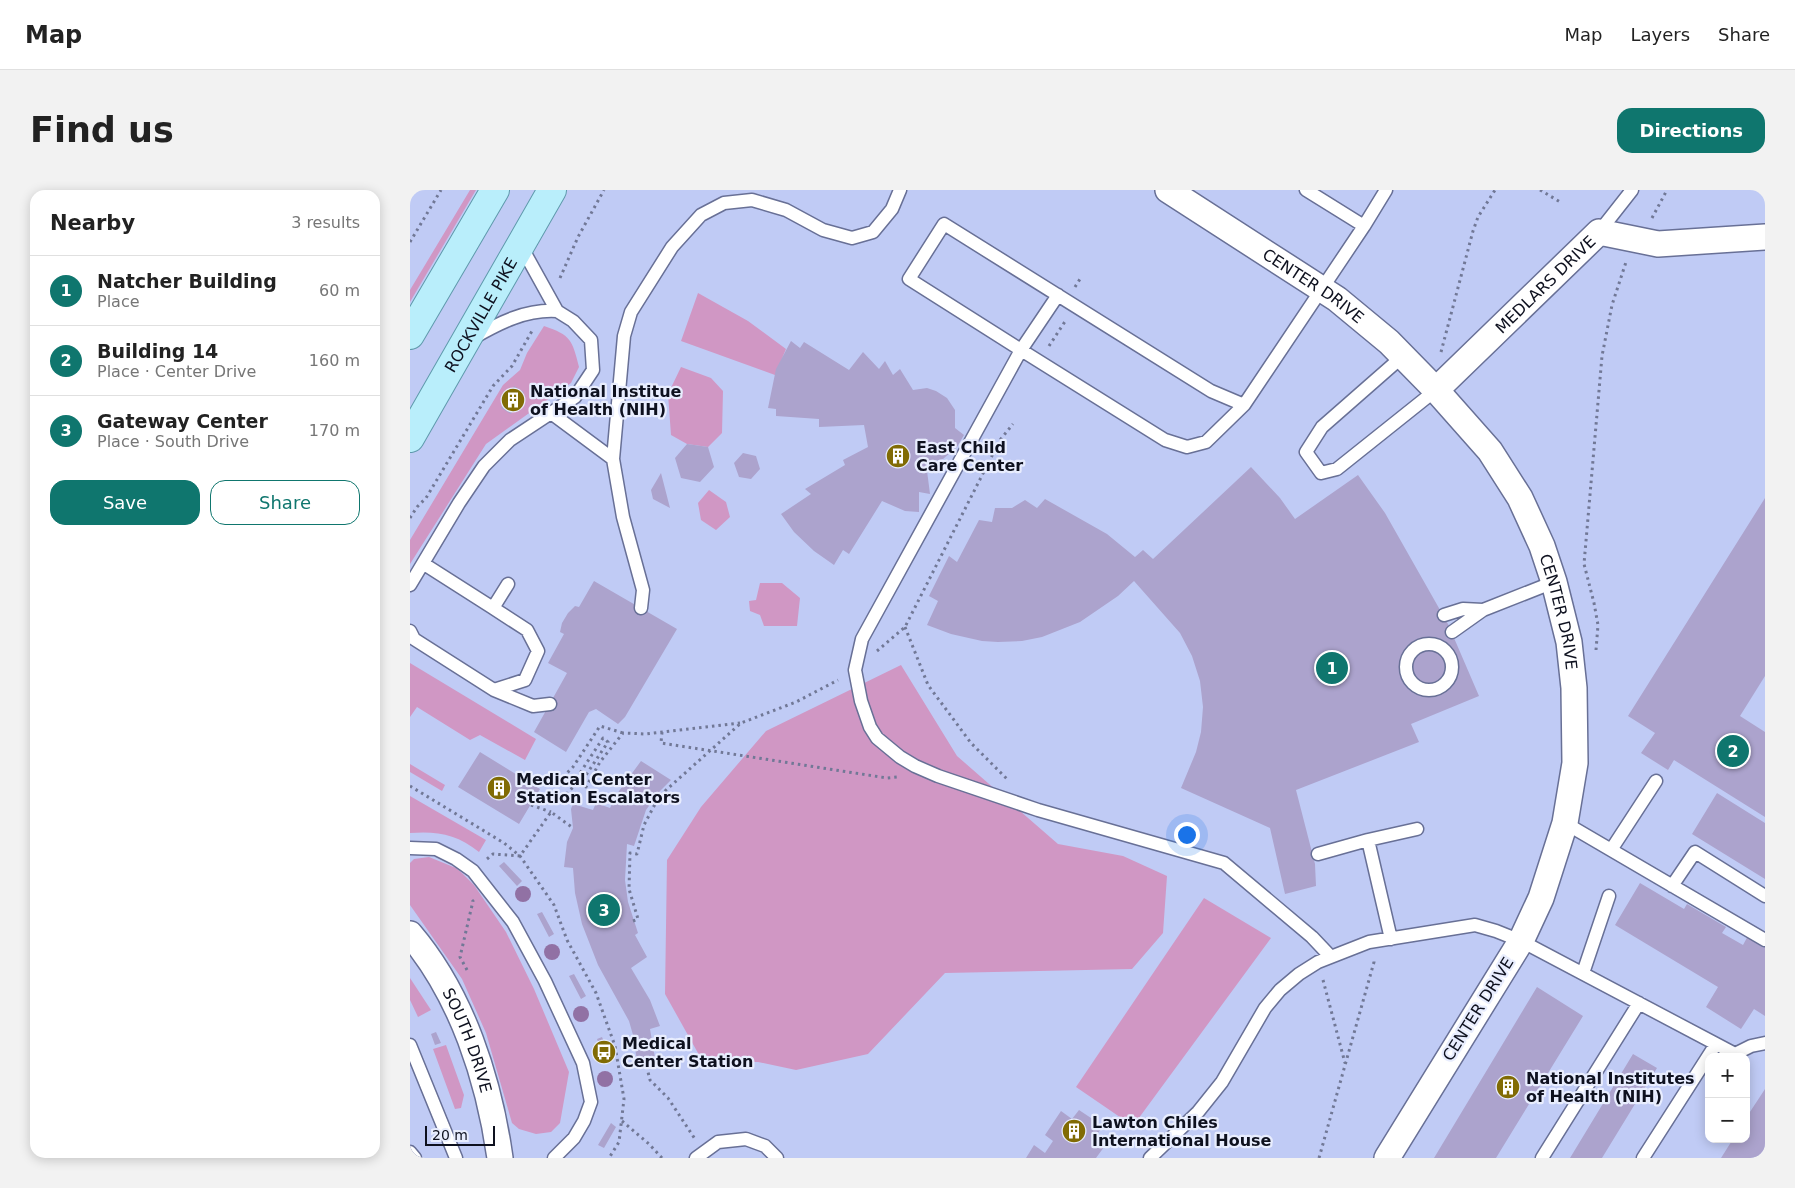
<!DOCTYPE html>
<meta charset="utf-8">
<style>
body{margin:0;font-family:"DejaVu Sans",sans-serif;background:#f2f2f2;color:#222}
.controls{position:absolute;right:15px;bottom:15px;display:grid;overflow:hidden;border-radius:10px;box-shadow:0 2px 12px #0003}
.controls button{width:45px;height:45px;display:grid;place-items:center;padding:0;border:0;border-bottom:1px solid #e0e0e0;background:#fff;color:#222;font:25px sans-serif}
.scale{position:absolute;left:15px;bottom:12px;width:70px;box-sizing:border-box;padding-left:5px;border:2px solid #0e111f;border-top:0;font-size:14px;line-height:18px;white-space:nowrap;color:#0e111f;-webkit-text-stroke:4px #e8edfe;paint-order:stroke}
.you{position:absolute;left:776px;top:644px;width:18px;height:18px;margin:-12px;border:4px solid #fff;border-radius:50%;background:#1a73e8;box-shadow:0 0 0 8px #1a73e833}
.badge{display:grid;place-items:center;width:32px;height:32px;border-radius:50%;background:#0f766e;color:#fff;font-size:16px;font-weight:700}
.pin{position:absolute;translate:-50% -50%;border:2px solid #fff;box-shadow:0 1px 5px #0006}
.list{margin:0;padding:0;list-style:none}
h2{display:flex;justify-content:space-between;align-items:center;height:65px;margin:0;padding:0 20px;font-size:21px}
h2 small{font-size:16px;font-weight:400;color:#767676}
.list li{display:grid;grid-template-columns:32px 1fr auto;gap:15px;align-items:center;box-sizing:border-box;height:70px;padding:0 20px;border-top:1px solid #e0e0e0}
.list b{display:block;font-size:19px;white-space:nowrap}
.list p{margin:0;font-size:16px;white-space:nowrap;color:#767676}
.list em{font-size:16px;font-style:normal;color:#767676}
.actions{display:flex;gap:10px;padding:15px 20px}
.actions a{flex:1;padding:11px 0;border:1px solid #0f766e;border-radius:15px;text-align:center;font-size:18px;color:#0f766e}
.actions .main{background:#0f766e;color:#fff}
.map{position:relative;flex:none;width:1355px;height:968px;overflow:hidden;border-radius:15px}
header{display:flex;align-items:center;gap:30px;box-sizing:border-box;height:70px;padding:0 25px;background:#fff;border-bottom:1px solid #e0e0e0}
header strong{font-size:24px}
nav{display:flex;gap:28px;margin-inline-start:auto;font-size:18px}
.intro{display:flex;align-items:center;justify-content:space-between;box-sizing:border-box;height:120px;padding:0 30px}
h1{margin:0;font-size:35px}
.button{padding:12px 22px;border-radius:15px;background:#0f766e;color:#fff;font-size:18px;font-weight:700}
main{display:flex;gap:30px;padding:0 30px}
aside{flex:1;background:#fff;border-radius:15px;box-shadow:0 2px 12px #0003}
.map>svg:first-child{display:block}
.green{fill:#d097c4}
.building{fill:#aca3cd}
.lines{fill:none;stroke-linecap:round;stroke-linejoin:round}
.service-casing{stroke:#687096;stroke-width:15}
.minor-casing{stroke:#687096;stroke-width:28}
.primary-casing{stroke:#5f9aac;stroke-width:30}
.path{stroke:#717896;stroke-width:3;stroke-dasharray:2.5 4;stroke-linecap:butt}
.service{stroke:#fff;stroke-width:12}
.minor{stroke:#fff;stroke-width:25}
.primary{stroke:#b9eefb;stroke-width:28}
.tree{fill:#9171a4}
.labels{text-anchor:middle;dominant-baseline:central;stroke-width:4.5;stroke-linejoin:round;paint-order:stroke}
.street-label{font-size:16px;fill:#0e111f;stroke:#e8edfe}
.poi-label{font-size:16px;font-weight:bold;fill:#0e111f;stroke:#e8edfe;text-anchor:start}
</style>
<header>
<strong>Map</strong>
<nav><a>Map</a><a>Layers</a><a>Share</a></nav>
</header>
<div class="intro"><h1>Find us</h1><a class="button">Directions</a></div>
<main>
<aside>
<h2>Nearby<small>3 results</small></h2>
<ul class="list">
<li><span class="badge">1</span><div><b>Natcher Building</b><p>Place</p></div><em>60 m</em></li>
<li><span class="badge">2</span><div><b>Building 14</b><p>Place · Center Drive</p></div><em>160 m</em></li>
<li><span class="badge">3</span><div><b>Gateway Center</b><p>Place · South Drive</p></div><em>170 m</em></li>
</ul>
<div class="actions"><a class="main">Save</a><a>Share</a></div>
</aside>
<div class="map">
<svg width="1355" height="968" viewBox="0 0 1355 968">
<rect width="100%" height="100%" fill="#c0cbf5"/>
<path class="green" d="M60 0H66L0 112V100Z
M288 103 338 131 376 159 365 185 271 151Z
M134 136C161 145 162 150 169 177L161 193 76 254 0 374V350L93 195 110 180 117 163Z
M271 177 301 188 313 201 312 243 298 257 277 254 261 245 258 204Z
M299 300 316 312 320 327 306 340 291 330 288 313Z
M350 393H372L390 408 387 436H354L350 425 340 421 339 411 346 410Z
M0 473 126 549 115 570 70 545 60 550 7 517 0 527Z
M491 475 547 566 648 654 713 666 757 686 753 743 722 779 535 783 458 864 386 880 348 872H293L255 804 257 670 291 617 356 541Z
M0 574 35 595 32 601 0 582Z
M0 606 76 650 69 662C47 644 27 641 0 643Z
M19 667 46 678 52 683 64 695 96 742 124 799 159 882 150 933 141 942 126 944 109 939 102 933 76 843 52 789 0 715V673L4 669Z
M794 708 861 748 723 936 666 897Z
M0 788 21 820 8 827 0 810Z
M36 855 54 905 51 918 45 919 23 859Z"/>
<path class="building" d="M381 151 390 158 394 152 439 180 453 162 469 179 475 171 483 185 490 179 503 200 517 198 526 201 537 208 545 220V238L554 245 547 257 533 269 516 273 520 304 509 302V322L495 321 472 311 439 364 433 360 424 375 404 361 384 342 371 324 401 304 395 299 435 275 433 270 458 257 454 235 409 237V229L366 226V219L358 218 366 179Z
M104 196 114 202 101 224 91 218Z
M277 254 298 257 304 277 290 292 271 288 265 268Z
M333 263 346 266 350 279 341 289 329 287 324 273Z
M841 277 870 308 885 329 948 285 975 323 1038 434 1069 506 1001 534 1009 552 886 600 905 674 906 696 875 704 860 638 771 598 786 562 791 542 793 517 790 491 782 466 770 443 724 391 708 406 670 432 632 447 612 451 588 452 572 451 541 444 517 435 528 411 519 406 539 366 547 372 569 330 582 332 585 318H602L615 310 627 318 635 309 697 344 725 367 733 360 743 369Z
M251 283 260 318 243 309 241 300Z
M1355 308V486L1330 526 1355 542V627L1264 570 1258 580 1231 563 1245 543 1218 526Z
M184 391 267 439 215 527 208 534 186 519 179 522 156 562 124 542 157 483 138 473 154 444 150 442 152 433 158 423 165 416 169 417Z
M70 562 130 599 109 634 48 597Z
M231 571 261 590 249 602 236 620 224 656 217 654 215 690 218 712 228 743 225 745 237 767 221 778 240 810 250 836 240 839 245 868 227 871 223 845 219 831 188 775 172 734 165 703 163 678 154 677 157 652 163 638 161 619 163 614 183 620 186 613 200 618 209 601Z
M1307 603 1355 633V689L1282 644Z
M94 672 112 691 107 696 89 676Z
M1230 693 1274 719 1277 714 1316 737 1312 743 1333 755 1339 744 1355 754V826L1344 819 1331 839 1296 817 1308 797 1205 735Z
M132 722 144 744 139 747 127 724Z
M164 784 176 806 171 809 159 786Z
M1127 797 1173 826 1086 968H1024Z
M26 842 31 853 25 855 21 844Z
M192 847 201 870 196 872 187 849Z
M1223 864 1247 878 1192 968H1160Z
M1355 899V968H1311L1323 949H1336V928Z
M669 920 693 936 686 946 697 953 686 968H616L624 955 635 963 643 951 635 945 651 921 662 929Z
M201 933 206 937 194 958 188 955Z"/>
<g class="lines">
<g class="service-casing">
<path id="service" d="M896 0 954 36 834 215 796 252 777 257 755 250 611 160 452 449 445 480 451 511 460 537 467 548 490 567 505 576 528 586 628 620 814 673 902 747 920 766
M954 36 976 0
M1189 42 1222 0
M648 105 611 160 499 89 534 34 801 201 834 215
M63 148C89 133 116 119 147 121
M993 166 912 237 896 262 911 283 927 279 1026 200
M141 223 203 269
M14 374 83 418 98 394
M0 395 49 313 74 276 100 250 165 207 183 180 181 150 163 131 147 121 111 56
M83 418 117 440 128 461 115 490 84 500
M231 418 233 400 213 327 203 269 214 146 221 122 262 57 291 25 314 13 342 10 376 20 413 40 442 48 463 42 482 19 490 0
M1034 425 1053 419 1073 420
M0 441 4 449 84 500 123 516 140 514
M1042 442 1073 420 1144 392
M996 477a23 23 0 1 1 46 0a23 23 0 1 1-46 0Z
M1155 633 1355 750
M0 658 26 659 46 669 63 681 103 732 135 791 173 873 181 912 174 931 164 948 144 968
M1201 660 1246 591
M908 664 958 650
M1262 696 1285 662 1355 706
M981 749 958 650 1007 639
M1173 783 1199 706
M0 855 46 968
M0 962 5 968
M286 968 308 952 336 949 355 956 367 968
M740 968 788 922 812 892 855 818 870 800 889 784 908 772 959 752 1065 735 1086 741 1111 751 1325 864 1341 856 1355 853
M1132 968 1229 813
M1233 968 1306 854"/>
</g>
<g class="minor-casing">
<g id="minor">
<path id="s1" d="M758 0 927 109 979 152 1026 200 1080 261 1110 308 1132 356 1144 392 1159 452 1164 498 1165 573 1155 633 1131 708 1111 751 977 968"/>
<path id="s2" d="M1026 200 1189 42 1248 54 1355 47"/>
<path id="s3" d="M0 744C52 805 79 890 90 968"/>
</g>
</g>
<g class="primary-casing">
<g id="primary">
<path d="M0 145 85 0"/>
<path id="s4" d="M0 248 142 0"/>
</g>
</g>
<path class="path" d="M1130 0 1152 13
M1242 28 1257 0
M0 52 31 0
M150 88 168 47 194 0
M665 97 670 89
M639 156 656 130
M1031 162 1063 41 1068 27 1085 0
M0 328 7 317 16 308 83 196 102 176 122 141
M495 437 518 495 561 553 597 589
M1186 460 1188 435 1184 413 1174 374 1192 166 1202 115 1216 72
M467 461 495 437 590 250 603 234
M252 542 251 553 477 588 487 587
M153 587 163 577 190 536 213 543
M0 596 94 653 110 666 144 715 157 750 186 803 205 856 214 909 209 952 199 968
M152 609 163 597 168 586 193 548 198 552 170 594 176 597 190 572 213 543 236 544 330 533
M121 615 141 622
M77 669 83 664 110 666 141 622 163 638
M223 731 228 729 219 699 220 663 227 664 234 635 244 616 255 601 331 533 386 512 428 490
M57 780 50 767 63 711 62 710
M913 790 935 873
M235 870 240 890 258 908 285 949
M212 931 239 954 252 968
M909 968 964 772V769"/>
<use href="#service" class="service"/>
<use href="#minor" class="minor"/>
<use href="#primary" class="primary"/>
</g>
<g class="tree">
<circle cx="113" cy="704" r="8"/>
<circle cx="142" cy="762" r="8"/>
<circle cx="171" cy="824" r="8"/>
<circle cx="195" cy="889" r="8"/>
</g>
<defs>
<g id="building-disc" transform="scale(1.25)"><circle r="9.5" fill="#816b04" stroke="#e8edfe"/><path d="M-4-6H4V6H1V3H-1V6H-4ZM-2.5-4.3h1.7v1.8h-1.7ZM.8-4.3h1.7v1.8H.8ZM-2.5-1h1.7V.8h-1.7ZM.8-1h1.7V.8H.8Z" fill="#fff"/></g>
<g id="bus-disc" transform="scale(1.25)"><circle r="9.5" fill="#816b04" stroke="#e8edfe"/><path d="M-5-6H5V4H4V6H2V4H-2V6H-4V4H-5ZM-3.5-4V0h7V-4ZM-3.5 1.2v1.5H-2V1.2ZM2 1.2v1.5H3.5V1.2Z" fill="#fff"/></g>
</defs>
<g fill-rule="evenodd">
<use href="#building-disc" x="103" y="210"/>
<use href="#building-disc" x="488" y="266"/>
<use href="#building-disc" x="89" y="598"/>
<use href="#bus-disc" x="194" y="862"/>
<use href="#building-disc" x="1098" y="897"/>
<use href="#building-disc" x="664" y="941"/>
</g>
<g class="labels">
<g class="street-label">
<text stroke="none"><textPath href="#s2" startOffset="152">MEDLARS DRIVE</textPath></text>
<text stroke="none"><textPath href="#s1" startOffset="174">CENTER DRIVE</textPath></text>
<text stroke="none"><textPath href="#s4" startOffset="142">ROCKVILLE PIKE</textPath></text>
<text stroke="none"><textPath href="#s1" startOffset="594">CENTER DRIVE</textPath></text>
<text transform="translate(1068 819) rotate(-58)">CENTER DRIVE</text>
<text stroke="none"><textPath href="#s3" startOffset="122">SOUTH DRIVE</textPath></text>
</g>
<g class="poi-label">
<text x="120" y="201">National Institue<tspan x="120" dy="18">of Health (NIH)</tspan></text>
<text x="506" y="257">East Child<tspan x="506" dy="18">Care Center</tspan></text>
<text x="106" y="589">Medical Center<tspan x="106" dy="18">Station Escalators</tspan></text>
<text x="212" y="853">Medical<tspan x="212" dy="18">Center Station</tspan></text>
<text x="1116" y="888">National Institutes<tspan x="1116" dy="18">of Health (NIH)</tspan></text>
<text x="682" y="932">Lawton Chiles<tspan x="682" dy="18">International House</tspan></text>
</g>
</g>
</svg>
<div class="controls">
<button>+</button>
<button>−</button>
</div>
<div class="scale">20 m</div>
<div class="you"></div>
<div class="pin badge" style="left:922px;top:478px">1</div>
<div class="pin badge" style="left:1323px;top:561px">2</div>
<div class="pin badge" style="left:194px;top:720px">3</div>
</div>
</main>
